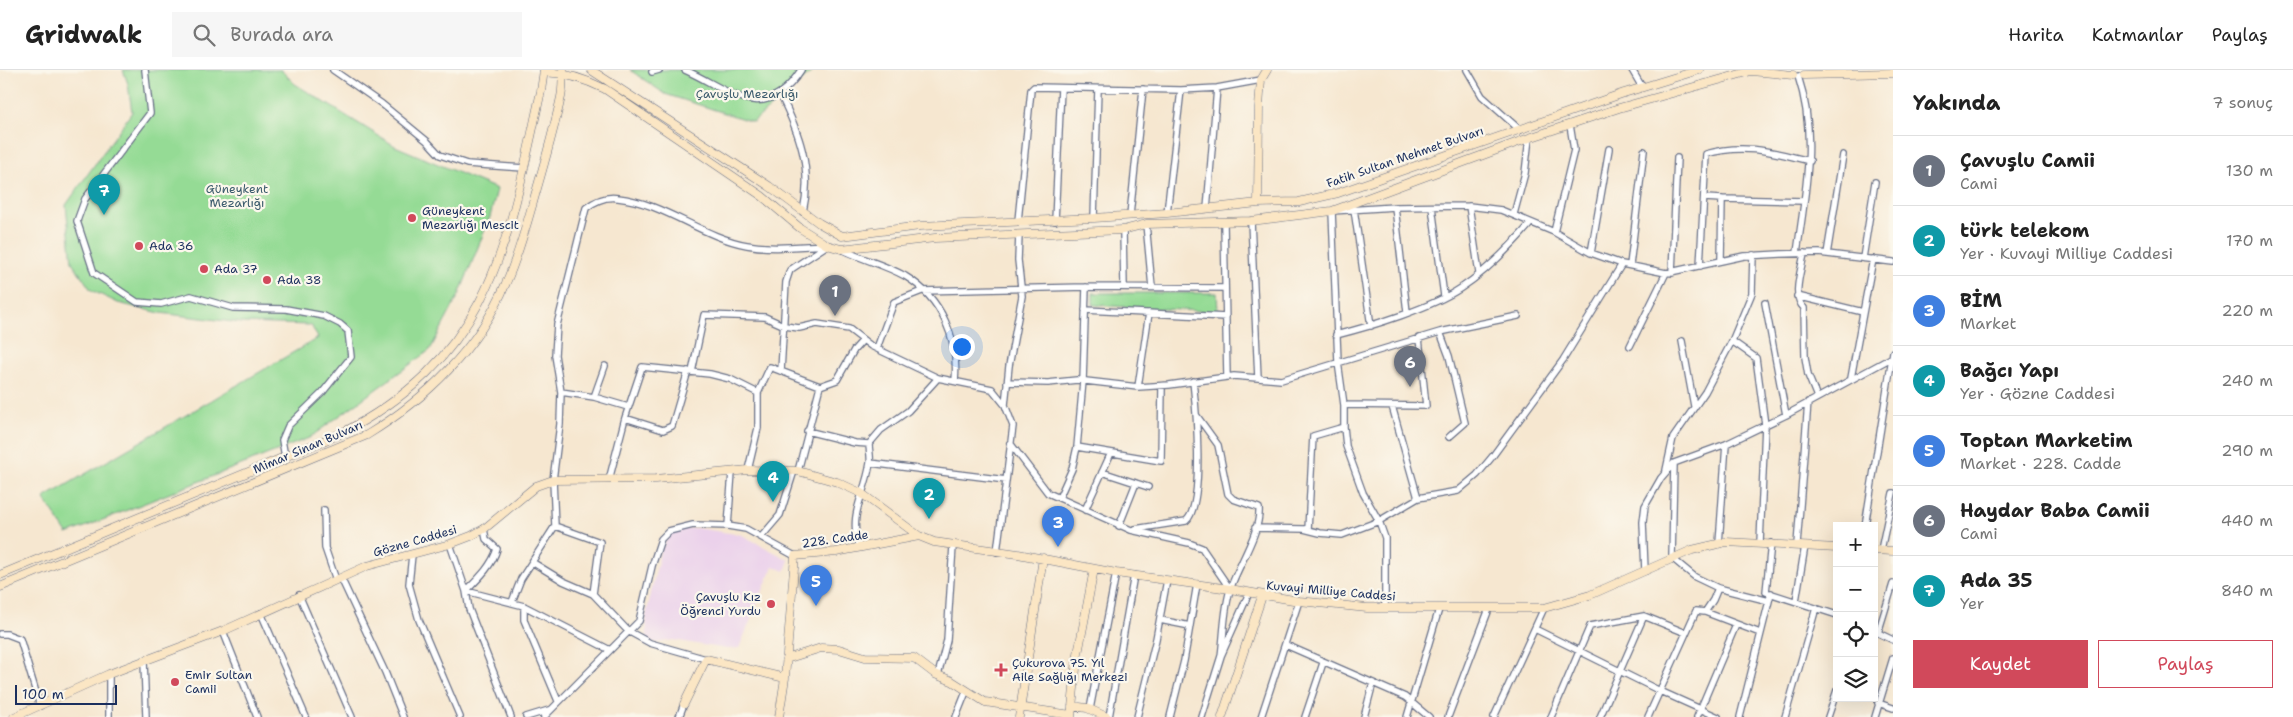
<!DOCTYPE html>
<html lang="tr">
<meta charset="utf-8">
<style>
body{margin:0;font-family:"Shantell Sans",sans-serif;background:#f6f6f6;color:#222}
.controls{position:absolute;right:15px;bottom:15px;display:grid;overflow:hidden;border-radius:0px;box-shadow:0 5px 20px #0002}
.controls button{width:45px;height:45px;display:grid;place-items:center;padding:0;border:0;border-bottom:1px solid #e0e0e0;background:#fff;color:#222;font:25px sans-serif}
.scale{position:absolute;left:15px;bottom:12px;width:102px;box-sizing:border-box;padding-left:5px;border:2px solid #1b2f5e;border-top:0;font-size:14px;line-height:18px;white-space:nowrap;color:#1b2f5e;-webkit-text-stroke:4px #fbf7ec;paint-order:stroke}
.you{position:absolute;left:961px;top:276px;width:18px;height:18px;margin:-12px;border:4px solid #fff;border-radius:50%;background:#1a73e8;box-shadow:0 0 0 8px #1a73e833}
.badge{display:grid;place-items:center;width:32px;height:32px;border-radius:50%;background:#d1495b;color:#fff;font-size:16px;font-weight:700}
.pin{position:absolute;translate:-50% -41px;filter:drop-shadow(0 1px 2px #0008)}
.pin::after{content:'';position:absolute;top:26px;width:18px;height:15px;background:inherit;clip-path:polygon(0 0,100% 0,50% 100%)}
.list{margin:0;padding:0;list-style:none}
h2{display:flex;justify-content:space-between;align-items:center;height:65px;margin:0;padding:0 20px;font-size:21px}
h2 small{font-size:16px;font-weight:400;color:#767676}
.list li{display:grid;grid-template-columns:32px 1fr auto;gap:15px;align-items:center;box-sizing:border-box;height:70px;padding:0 20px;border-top:1px solid #e0e0e0}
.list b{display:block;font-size:19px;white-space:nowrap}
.list p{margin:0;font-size:16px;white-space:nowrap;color:#767676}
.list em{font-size:16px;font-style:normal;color:#767676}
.actions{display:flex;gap:10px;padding:15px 20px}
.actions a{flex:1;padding:11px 0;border:1px solid #d1495b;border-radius:0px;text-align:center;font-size:18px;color:#d1495b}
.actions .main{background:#d1495b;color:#fff}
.icon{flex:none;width:28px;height:28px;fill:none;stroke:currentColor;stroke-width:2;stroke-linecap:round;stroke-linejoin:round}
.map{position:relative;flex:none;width:1893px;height:647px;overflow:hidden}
header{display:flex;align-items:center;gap:30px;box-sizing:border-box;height:70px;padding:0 25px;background:#fff;border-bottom:1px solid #e0e0e0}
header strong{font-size:24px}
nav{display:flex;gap:28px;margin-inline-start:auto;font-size:18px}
.search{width:350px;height:45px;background:#f6f6f6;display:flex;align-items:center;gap:12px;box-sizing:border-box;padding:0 18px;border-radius:0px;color:#767676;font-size:19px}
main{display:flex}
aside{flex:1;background:#fff}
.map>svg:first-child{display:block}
.built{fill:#ebd1eb}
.green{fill:#95db95;stroke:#58857a}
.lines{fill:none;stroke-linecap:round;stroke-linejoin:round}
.street-casing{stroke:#686f86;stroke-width:8}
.secondary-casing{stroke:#686f86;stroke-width:9}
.street{stroke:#fff;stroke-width:5.5}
.secondary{stroke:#fbe6c4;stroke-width:8}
.poi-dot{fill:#d1495b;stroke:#fbf7ec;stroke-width:2}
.labels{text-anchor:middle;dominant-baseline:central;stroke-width:4.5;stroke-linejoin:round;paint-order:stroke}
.park-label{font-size:12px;fill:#3a5a6c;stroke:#fbf7ec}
.street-label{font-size:12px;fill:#1b2f5e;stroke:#fbf7ec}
.poi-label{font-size:12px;fill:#1b2f5e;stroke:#fbf7ec;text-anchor:start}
</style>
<header>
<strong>Gridwalk</strong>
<div class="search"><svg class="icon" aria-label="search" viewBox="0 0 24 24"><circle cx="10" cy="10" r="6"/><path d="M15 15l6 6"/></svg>Burada ara</div>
<nav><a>Harita</a><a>Katmanlar</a><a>Paylaş</a></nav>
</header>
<main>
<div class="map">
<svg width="1893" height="647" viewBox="0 0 1893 647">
<rect width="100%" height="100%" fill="#fbf7ec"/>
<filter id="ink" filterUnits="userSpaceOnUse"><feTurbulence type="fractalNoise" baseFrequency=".02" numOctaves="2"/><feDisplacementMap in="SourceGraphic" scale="10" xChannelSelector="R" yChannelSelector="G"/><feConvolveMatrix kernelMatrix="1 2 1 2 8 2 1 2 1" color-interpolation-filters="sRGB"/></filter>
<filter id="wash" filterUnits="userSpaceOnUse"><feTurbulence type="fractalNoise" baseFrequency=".0096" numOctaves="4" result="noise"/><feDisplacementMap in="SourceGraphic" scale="20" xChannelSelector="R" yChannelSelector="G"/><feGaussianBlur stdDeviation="1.12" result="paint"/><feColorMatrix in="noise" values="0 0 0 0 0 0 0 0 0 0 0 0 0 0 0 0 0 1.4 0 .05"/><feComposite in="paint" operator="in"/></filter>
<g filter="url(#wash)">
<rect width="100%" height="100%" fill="#f6e7d0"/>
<path class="built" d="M697 458 742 465 789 490 785 501 773 496 739 578 727 579 673 570 656 573 648 570 647 565 646 546 660 482 672 460Z"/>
<path class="green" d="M123 0H281L295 14 395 76 497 119 490 147 459 225 430 280 309 368 67 464 44 428 318 268 311 255 242 253 160 243 118 233 91 220 72 192 66 135 132 42 128 14Z
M630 0H814L753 52 665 24Z
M1093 223H1217L1218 242 1093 235Z"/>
</g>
<g filter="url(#ink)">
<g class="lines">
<g class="street-casing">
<path id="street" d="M145 0 150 43 85 129 77 151 94 203 137 232 161 234 191 226 233 238 286 239 324 246 340 254 348 261 351 287 322 323 288 356 282 370 285 387
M333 0 382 34 427 71 440 85 467 94 524 98
M685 0C730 20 764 57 801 0
M1467 0 1482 26 1520 60
M1632 0 1642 17
M652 2 659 0
M780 24C799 62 813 99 803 142
M1704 128 1722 129 1721 190
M1722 129 1804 131
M1469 136 1479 203
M1395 137 1407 242
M1432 137 1444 226
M1207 139 1217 18
M1354 139 1371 256
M1167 143 1181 20
M1514 144 1525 103 1529 68
M1130 145 1143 19
M1094 148 1098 19
M1018 151 1031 20 1034 17 1181 20 1217 18 1261 10
M1055 151 1061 18
M1251 151 1258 308
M1224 153 1227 307
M1146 154 1152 217
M1123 160 1124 217
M1554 162 1574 80 1570 55
M841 179C861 189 885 195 905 206 942 228 959 270 955 311
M1591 183 1609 79
M1797 183C1805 123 1818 66 1798 6
M1804 183C1802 199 1791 226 1804 238L1805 287 1808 305 1817 327
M1827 184 1843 85
M1863 188 1875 112
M1630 195 1644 81
M1700 196 1706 84C1744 73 1773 82 1810 91
M1672 203 1677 88
M1797 226 1863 242
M1765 233 1786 345
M1085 240 1226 247
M1440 262 1449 286 1465 353 1449 367
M1336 265C1372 256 1431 238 1461 218 1487 201 1511 176 1531 153
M1682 271 1694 336
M1732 271 1756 288 1765 355 1760 473
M1630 276 1666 203
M877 278 894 232 922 221 1086 217 1225 218
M781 301 786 212 790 200 826 176
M692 302 704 245 765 247 785 256 799 258 817 254 849 259 871 276 938 308 992 319 1005 335
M1851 308 1873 189
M1007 312 1048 313 1077 310 1138 317 1169 315 1234 306 1281 310 1440 262 1518 246
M1138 317 1149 243
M561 322 594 327 628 337
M594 327 605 296
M1344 335 1426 336 1419 268
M1392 336 1418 428
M1197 346 1218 375 1228 424 1233 429 1259 438C1261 461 1239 494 1231 517 1224 536 1224 565 1221 586
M625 348 663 360 672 356 688 301
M807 361 855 373 869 374
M1010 373 1048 423 1131 460 1189 473 1202 478 1230 519
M1077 377 1161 391 1162 316
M870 393 1006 410
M1674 393 1672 488 1695 507 1718 518 1769 531
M748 400 758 358V323L770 297 820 316 837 310 854 280 863 270
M1666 400 1673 368 1705 322 1732 271 1752 223 1753 185
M798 401 820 316
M1102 402 1148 417
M609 410 625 348 642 297 710 304 730 309 758 323
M1059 428 1072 399 1077 377 1083 311 1086 217
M324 440 325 478 336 510
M1085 440 1111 383
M555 456 600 472 593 524 628 561 650 573 706 589
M728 456 732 402
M1119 456 1136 413
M1865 456 1893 282
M1255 458 1304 459 1320 463 1342 465 1379 451 1418 428 1458 421 1477 405 1492 387 1563 290 1622 194
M484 459 486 469 497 479C492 496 478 509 466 521L469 539 511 647
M1135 459 1186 451C1205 435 1196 337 1193 311
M1308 460 1313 366 1344 357
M762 466 780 445 794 401
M1771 473 1766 522 1837 545
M450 474 466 521 524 536 610 580
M1719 474 1726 374
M1797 475 1808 332
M859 478C848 442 865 427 870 393 871 387 869 380 869 374L881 360 908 341 938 308
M1881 480 1893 423
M997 482 1013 356 1005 335 1009 296 1022 226 1018 190 1019 164
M412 485 409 514 419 550 460 647
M532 492 563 511 593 524
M1645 501 1643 452 1645 436 1661 408 1674 393 1726 374 1786 345 1893 287
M341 508 385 602 403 647
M299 525 352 647
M1796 531 1805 476
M512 532 521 509 555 456 553 410 560 354 561 322 555 285 557 255 586 138C595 131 606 126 618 128 664 133 702 167 747 175 773 180 801 176 827 175
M524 536V550L558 631
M1385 538V468L1379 451 1363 423 1346 376 1344 357V335L1338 292 1332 141 1395 137 1469 136 1501 140 1554 162 1591 183 1622 194 1666 203 1744 186 1781 184 1819 183 1893 192
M1705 542 1713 530 1718 518
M261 543 306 647
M1160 550 1190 556
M1535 559 1660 621 1718 647
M223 561 257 647
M1874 561 1893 570
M1878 563 1893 514
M0 564H7L20 569 40 636
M1286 575 1405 627 1429 647
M144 591 146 647
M938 605 947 570 953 476
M1878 633 1893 638
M1090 639 1116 503
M109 647V604
M526 647 549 640
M544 647 639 551 652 496 661 469 669 461 693 455 728 456 746 459 795 486
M679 647 684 634
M956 647 966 622
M1109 647 1134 505
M1137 647 1156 569 1167 510
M1170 647 1184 591 1197 514
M1202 647 1221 586 1249 523
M1261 647 1299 531
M1305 647 1323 593
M1364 647 1373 613
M1407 647 1439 539
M1448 647 1489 539
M1494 647 1544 538
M1551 647 1590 556 1644 546 1686 563
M1600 647 1644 546
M1648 647 1696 541 1705 542 1760 563
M1697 647 1736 555
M1740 647 1771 523
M1785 647 1816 538
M1828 647 1837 620
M1875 647 1893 588"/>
</g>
<g class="secondary-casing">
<path id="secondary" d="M591 0 769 116 819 153 842 166 920 156 1094 148 1167 143 1258 133 1299 132 1338 123 1624 23 1699 0
M544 2C567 3 585 9 605 19L762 126 800 158 827 175 841 179 935 168 1123 160 1146 154 1251 151 1332 141 1529 68 1619 38 1751 1 1793 5
M1804 5 1893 3
M1258 133 1259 37 1261 10 1267 0
M1874 480 1893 481
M0 505 340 364C493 285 507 175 541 21L544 0
M0 517 367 365C426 329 479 278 506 213 519 184 527 153 536 122 545 91 554 59 561 27 563 18 562 9 563 0
M786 589 821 578 839 579 865 587 914 588 935 604 952 611 985 632 1071 645
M684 634 706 589 785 608
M1072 636 1087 638 1107 647
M14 647 109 604 223 561 367 496 450 474 471 466 484 459 536 416 553 410 656 409 748 400 798 401 837 412 861 423 919 466 934 472 1018 484 1116 503 1230 519 1299 531 1367 538H1544L1590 525 1692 480 1726 472 1837 478
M779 647 785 608 795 486 836 482 919 466
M1019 647 1043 488
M1071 647 1077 589 1094 499
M1222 647 1262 526"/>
</g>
<use href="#street" class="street"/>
<use href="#secondary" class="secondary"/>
</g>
</g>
<g class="poi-dot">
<circle cx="412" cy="148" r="5"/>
<circle cx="139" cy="176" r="5"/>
<circle cx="204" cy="199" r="5"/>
<circle cx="267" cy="210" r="5"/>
<circle cx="771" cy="534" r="5"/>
<path d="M998.5 592.5h5v5h5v5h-5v5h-5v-5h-5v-5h5z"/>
<circle cx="175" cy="612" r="5"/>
</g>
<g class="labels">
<g class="park-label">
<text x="747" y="24">Çavuşlu Mezarlığı</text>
<text x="237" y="119">Güneykent<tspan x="237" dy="14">Mezarlığı</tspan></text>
</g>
<g class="street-label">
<text transform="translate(1405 87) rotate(-19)">Fatih Sultan Mehmet Bulvarı</text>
<text transform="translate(308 377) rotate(-23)">Mimar Sinan Bulvarı</text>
<text transform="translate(835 469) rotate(-8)">228. Cadde</text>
<text transform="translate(415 471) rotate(-16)">Gözne Caddesi</text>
<text transform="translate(1331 521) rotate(5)">Kuvayi Milliye Caddesi</text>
</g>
<g class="poi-label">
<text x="422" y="141">Güneykent<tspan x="422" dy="14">Mezarlığı Mescit</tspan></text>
<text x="149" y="176">Ada 36</text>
<text x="214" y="199">Ada 37</text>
<text x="277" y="210">Ada 38</text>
<text x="761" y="527" text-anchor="end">Çavuşlu Kız<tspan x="761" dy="14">Öğrenci Yurdu</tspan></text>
<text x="1012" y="593">Çukurova 75. Yıl<tspan x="1012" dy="14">Aile Sağlığı Merkezi</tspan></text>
<text x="185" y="605">Emir Sultan<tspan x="185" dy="14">Camii</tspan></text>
</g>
</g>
</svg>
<div class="controls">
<button>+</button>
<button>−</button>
<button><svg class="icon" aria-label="locate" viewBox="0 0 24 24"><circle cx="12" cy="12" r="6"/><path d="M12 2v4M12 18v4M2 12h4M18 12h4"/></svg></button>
<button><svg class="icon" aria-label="layers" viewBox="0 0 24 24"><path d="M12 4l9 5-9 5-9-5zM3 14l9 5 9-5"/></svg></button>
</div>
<div class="scale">100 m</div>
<div class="you"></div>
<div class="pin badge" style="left:835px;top:246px;background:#6b7280">1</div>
<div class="pin badge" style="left:929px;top:449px;background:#0f9aa8">2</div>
<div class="pin badge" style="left:1058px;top:477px;background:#3f7fe0">3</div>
<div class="pin badge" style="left:773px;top:432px;background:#0f9aa8">4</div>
<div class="pin badge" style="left:816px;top:536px;background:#3f7fe0">5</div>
<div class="pin badge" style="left:1410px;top:317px;background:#6b7280">6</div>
<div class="pin badge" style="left:104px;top:145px;background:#0f9aa8">7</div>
</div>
<aside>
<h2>Yakında<small>7 sonuç</small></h2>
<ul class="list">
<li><span class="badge" style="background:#6b7280">1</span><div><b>Çavuşlu Camii</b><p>Cami</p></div><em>130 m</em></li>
<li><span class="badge" style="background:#0f9aa8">2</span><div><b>türk telekom</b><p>Yer · Kuvayi Milliye Caddesi</p></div><em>170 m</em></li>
<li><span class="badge" style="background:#3f7fe0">3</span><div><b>BİM</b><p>Market</p></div><em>220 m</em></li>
<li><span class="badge" style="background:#0f9aa8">4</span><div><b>Bağcı Yapı</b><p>Yer · Gözne Caddesi</p></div><em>240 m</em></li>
<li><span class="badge" style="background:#3f7fe0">5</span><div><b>Toptan Marketim</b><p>Market · 228. Cadde</p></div><em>290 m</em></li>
<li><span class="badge" style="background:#6b7280">6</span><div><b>Haydar Baba Camii</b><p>Cami</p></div><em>440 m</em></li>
<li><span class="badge" style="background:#0f9aa8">7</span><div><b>Ada 35</b><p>Yer</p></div><em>840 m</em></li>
</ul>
<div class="actions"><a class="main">Kaydet</a><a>Paylaş</a></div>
</aside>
</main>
